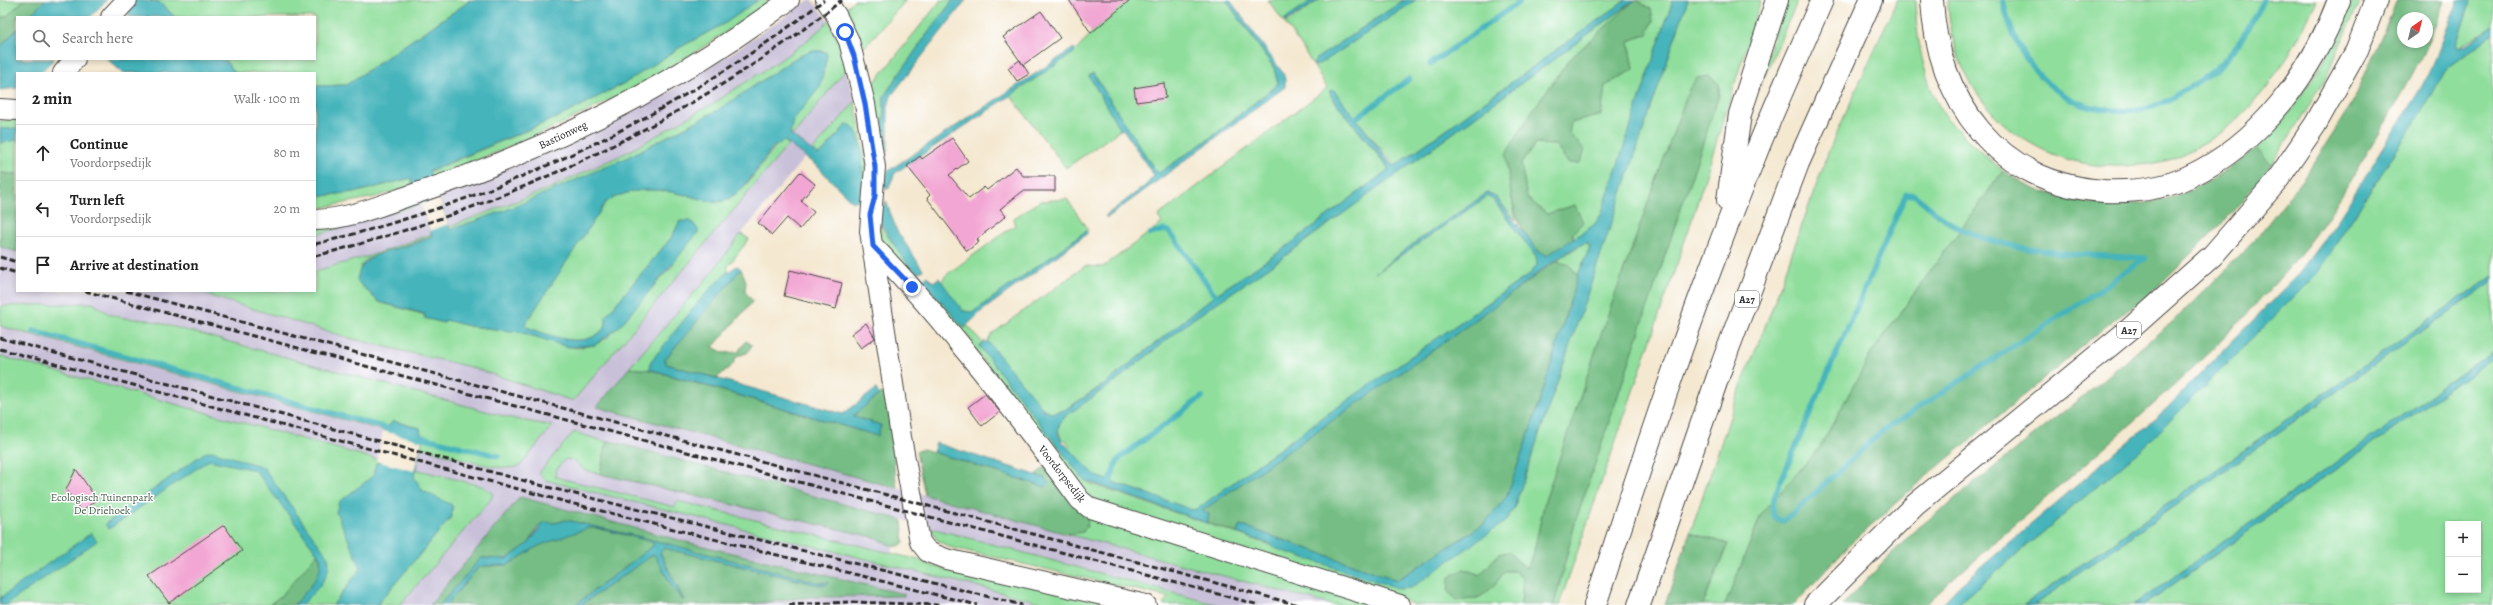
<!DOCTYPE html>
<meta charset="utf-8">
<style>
body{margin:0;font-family:Alegreya,serif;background:#f2f2f2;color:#222}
.controls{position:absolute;right:12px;bottom:12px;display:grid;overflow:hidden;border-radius:0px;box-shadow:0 2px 6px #0003}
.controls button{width:36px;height:36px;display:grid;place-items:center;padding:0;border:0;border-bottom:1px solid #e0e0e0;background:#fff;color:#222;font:20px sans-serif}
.compass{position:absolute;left:2397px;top:12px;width:36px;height:36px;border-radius:50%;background:#fff;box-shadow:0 2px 6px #0003;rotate:35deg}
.stop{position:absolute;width:12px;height:12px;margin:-9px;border:3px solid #2563eb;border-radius:50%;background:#fff}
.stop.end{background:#2563eb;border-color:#fff;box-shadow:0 1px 4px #0008}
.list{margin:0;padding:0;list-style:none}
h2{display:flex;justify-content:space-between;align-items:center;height:52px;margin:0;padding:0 16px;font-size:17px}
h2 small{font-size:13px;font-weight:400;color:#767676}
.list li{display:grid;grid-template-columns:26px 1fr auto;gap:12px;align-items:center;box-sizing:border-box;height:56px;padding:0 16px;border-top:1px solid #e0e0e0}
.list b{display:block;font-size:15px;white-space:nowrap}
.list p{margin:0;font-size:13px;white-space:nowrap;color:#767676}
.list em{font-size:13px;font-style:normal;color:#767676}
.icon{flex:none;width:22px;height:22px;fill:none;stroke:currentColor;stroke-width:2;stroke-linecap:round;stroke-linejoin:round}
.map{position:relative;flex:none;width:2493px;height:605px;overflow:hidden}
.search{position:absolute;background:#fff;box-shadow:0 2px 6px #0003;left:16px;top:16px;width:300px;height:44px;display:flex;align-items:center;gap:10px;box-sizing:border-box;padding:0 14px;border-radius:0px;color:#767676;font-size:15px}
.panel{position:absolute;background:#fff;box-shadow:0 2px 6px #0003;left:16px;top:72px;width:300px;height:220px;border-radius:0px}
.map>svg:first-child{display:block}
.industrial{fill:#c8c0d8}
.green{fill:#90de9c;stroke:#5e8464;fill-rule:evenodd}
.forest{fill:#74bd84;stroke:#507458;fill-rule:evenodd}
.water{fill:#44b4bb;stroke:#387073}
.pier{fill:#f4e8d0}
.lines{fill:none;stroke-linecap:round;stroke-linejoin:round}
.stream{stroke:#44b4bb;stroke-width:5.5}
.building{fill:#f2a6d3}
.minor-casing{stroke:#494744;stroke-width:22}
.highway-casing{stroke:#494744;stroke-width:24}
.minor{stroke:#fff;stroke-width:20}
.highway{stroke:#fff;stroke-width:22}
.rail{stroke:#2b2b2b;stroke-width:3;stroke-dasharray:6 3;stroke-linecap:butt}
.route{stroke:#2563eb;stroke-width:5}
.labels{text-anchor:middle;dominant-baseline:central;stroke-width:3;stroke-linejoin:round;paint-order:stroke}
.shield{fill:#fff;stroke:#6b6b6b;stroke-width:1}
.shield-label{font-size:10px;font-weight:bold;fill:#2b2b2b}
.street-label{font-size:11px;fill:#2b2b2b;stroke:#fff}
.park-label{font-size:11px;fill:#49614d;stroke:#fff}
</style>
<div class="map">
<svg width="2493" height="605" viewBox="0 0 2493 605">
<rect width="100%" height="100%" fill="#fff"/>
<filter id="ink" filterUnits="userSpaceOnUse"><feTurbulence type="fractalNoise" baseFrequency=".025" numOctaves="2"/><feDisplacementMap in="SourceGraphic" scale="8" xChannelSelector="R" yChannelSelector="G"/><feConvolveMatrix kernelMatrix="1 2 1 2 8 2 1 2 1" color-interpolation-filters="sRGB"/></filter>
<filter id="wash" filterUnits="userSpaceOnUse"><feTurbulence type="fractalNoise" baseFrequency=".012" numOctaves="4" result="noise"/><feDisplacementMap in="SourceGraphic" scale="16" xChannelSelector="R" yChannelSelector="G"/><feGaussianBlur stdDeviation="0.9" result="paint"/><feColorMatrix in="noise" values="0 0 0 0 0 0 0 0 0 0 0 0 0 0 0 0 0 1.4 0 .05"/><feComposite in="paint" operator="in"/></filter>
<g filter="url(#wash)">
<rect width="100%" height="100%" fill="#f4e8d0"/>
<path class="industrial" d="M809 0H812L829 20 838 38 855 102 812 151 809 149 804 156 805 157 742 233 749 239 728 266V271L651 361 894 487 925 495 919 458 933 452 1045 487 1376 605H1174L1168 597 949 547 937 540 931 528 900 519 890 561 1071 605H377L450 518 0 385V143L17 140V291H315V232L439 198 600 128 670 91 730 54Z"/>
<path class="green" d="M0 0H24L7 16 1 18Z
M150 0H471L346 85 315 86V73H235L224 59H315V17H175L159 2Z
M758 0H770C669 79 550 132 431 179L429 172 563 115 630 80 679 48 727 22Z
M854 0H906L862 50 845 9Z
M941 0H953L925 37 884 96 882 152 870 88Z
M1130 0H1226L1274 68 1278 84 1213 136 1159 173 1155 170 1126 126 1066 168 1010 95 1075 52 1092 32 1112 17 1110 15Z
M1268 0H1312L1285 19 1287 23 1319 0H1404L1316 59 1319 63 1416 0H1626L1395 166 1345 105 1333 99 1388 168V170L1282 250 1215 295 1115 376 1215 303 1274 264 1635 0 1570 59 1532 111 1511 193 1516 220 1494 195 1488 193 1536 257 1537 265 1530 274 1319 420 1197 509 1193 510 1096 476 1068 449 1070 447 1065 439 1062 441 1058 429 1061 419 1105 386H1101L1065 410 1051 413 1038 405 987 343 992 334 1085 266 1103 267 1162 223 1158 216 1327 88 1302 47Z
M1636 0H1673L1601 215 1594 225 1573 240 1575 205 1547 214 1527 198 1521 164 1535 144 1556 145 1568 163 1584 150 1569 133 1571 123 1601 115 1605 86 1634 69 1629 41 1647 34 1651 9Z
M1688 0H1761L1689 229 1559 605H1554L1575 523 1719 95V84L1689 89 1605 323 1545 501 1533 556 1526 568 1508 552 1499 554 1480 575 1464 569 1472 600C1487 596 1496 583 1505 571H1515L1523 576 1521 605H1414L1397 598 1090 502 971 344 973 342 966 334H963L918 283 919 280 924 283 964 328 968 326 983 343 979 346 1057 445 1055 447 1060 454 1063 452 1084 480 1091 484 1288 551 1514 508Z
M1783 0H1798L1760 86Z
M1897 0H1915C1916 38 1925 96 1953 125 1968 141 1986 156 2003 171L1872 352 1820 447 1762 513 1725 605H1703L1728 544 1690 533 1739 391 1770 314 1829 150Z
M1948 0H2317C2293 52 2259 112 2207 141 2196 147 2184 155 2172 159 2157 164 2140 165 2124 166 2028 170 1950 97 1948 0Z
M2353 0H2360L2326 78 2272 164 2256 149C2302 104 2327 58 2353 0Z
M2471 0H2493V26L2458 48 2456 45Z
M829 20 841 47 847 68 794 134H790L793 120 820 87 827 55 823 51H810L800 55 718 110 628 157 514 207 450 230 449 227 548 189 630 151 704 108C716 104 724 95 735 89 769 67 804 47 829 20Z
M2493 34V275L2024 605H1957L2146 445 2316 275 2429 100 2445 70Z
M855 102 869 177 864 192 859 142 852 126H845L823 152 818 155 812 151Z
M17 118V174L0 173V121Z
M782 140 789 144 573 401 470 367 353 339 210 296 202 291H315V271L369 256 431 234V236L367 259 361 266 357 281 379 302 425 315V318L444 323 445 319 469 326 520 332 575 348 595 345 608 337 673 265 680 221 671 238 606 316V326C586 353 550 335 523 326L606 202C643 180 676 193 713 202 745 202 761 158 782 140Z
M411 178 413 186 375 197 315 209V197L361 191Z
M1067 199 1088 230 973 312 963 311 941 283 946 275 1015 225 1014 218 1040 201Z
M420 202V204L315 235V230Z
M878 223 896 248 918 273 913 276 881 243Z
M741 234 749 239 728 266V271L651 361 649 365 651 370 629 368 712 272Z
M1585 242 1590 247 1578 275 1569 265 1556 261Z
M2493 281V351L2142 600 2134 605H2034Z
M93 303 109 314 124 318 148 320 515 419 552 426 521 465C505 476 441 452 421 447L422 441 420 428 393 421 385 431 0 326 1 306Z
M0 356 379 460 376 463 373 476 337 512 361 566 360 571 333 605H302L325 578 281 596 269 605H0Z
M2493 358V605H2144ZM2448 524H2478V590H2448Z
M574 432 607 442 600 474 584 470 575 461 565 459 556 470 555 477 675 507 677 501 919 560C944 573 972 574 1000 578 1040 584 1080 596 1120 605H1052L545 480 539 473Z
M415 469 482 486 493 493 491 499 400 605H377L450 518 453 507C438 499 409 491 415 469Z
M1089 512 1388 605H1332L1067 534 1083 532Z
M931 528 954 534 1218 605H1163L1168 597 949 547 937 540Z"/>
<path class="forest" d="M24 0H45L28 17H17V29L0 47V18L7 16Z
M1635 0 1651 9 1653 21 1647 34 1629 41 1634 69 1605 86 1601 115 1571 123 1569 133 1585 150 1580 163H1568L1556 145 1535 144 1521 163 1527 198 1547 214 1575 205 1583 222 1572 234 1573 240 1546 257C1512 231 1510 192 1506 154L1532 111 1570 59Z
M2397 0H2445C2427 52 2400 98 2372 144 2351 178 2331 216 2306 247 2196 383 2052 486 1925 605H1842L1913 532 2103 380 2182 313 2254 241 2306 175 2354 100ZM2403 18H2427V42H2403Z
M1710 76 1719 84V95L1575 523 1554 605H1521L1523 577 1515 571H1505C1490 591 1483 601 1457 600L1448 592 1449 577 1464 569 1480 575 1499 554 1508 552 1526 568 1533 556 1545 501 1605 323 1689 89 1697 78Z
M2256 149 2272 164 2230 215 2149 295 2106 326 1909 491 1847 547 1794 605H1725L1762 513 1820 447 1872 352 2003 171C2052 203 2115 214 2172 197 2203 188 2231 168 2256 149Z
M0 173 17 174V252L0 247Z
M1556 261 1569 265 1578 275 1538 407 1507 496 1484 524 1397 580 1240 525 1237 533 1207 523 1209 515 1202 511 1449 339Z
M741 269 746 281 745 292 753 301 713 347 724 353 738 352 746 341 752 345 747 353 737 356 733 364 717 378 666 364 665 359Z
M629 368 651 370 878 436 881 425 854 417V414L887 389 894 440V467L897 488 597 407Z
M610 441 902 520 904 542C896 552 886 542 877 538L600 474 607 442Z
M923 449 1045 487V478L1035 475 1049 464 1089 512 1087 526 1083 532 1067 534 925 495 916 452Z
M520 497 690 543 904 594V596L809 597 741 605H581L654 554 674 590 684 601 660 552 664 548 819 585 825 582 821 583 571 521H563L538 527 529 543 507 559 481 558 440 605H430Z
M596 528 651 541 654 545 575 605H446L478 568 485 566 508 565 538 546 582 529Z
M1690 533 1728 544 1703 605H1665Z
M317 554C330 572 304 592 294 605H269L281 596Z"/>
<path class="water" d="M45 0H107L90 17H28Z
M134 0 159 2 175 17H129V10Z
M471 0H758L727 22 679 48 630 80 563 115 429 171 450 230 514 207 628 157 718 110 800 55 813 50 826 52 827 55 820 87 793 120 790 134 818 155 823 152 845 126 849 124C868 136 859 175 865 193L862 196 878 210 882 208 886 201 897 231 923 270 918 273C901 261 894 242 882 226 875 217 867 208 859 200L852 202 818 167 783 140C781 144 777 144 773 147 759 164 738 205 713 202 676 193 643 180 606 202L524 326C550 335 586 353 606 326V316L671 238 680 221H691L698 229V233L620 326 595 345 568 347 520 332 469 326 445 320 444 323 424 318 425 314 379 302 357 281C360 246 409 251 432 236L411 178 361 191 315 197V86L346 85Z
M953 0H966L891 96 888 106V151H883L884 96 925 37Z
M1226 0H1230L1283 73 1285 79V87L1107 218 1105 216 1146 185 1154 176 1123 129 1120 130 1089 76 1093 73 1155 170 1159 173 1213 136 1278 84 1274 68Z
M1312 0H1319L1285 22V19Z
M1404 0H1416L1328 59 1315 66 1313 65 1316 59Z
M1626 0H1635L1274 264 1193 319 1117 380 1066 416 1059 424 1058 434 1062 441 1096 476 1193 510 1197 509 1319 420 1530 274 1537 265 1536 257 1495 202 1488 196 1375 273 1418 240 1487 193 1494 195 1539 252 1546 256 1594 225 1601 215 1673 0H1688L1514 508 1506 521 1411 588 1400 589 1277 549 1270 544 1237 533 1240 525 1397 580 1484 524 1507 496 1538 407 1578 275 1590 247 1588 243C1578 240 1519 288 1508 296 1408 370 1304 440 1202 511L1209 514 1207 523 1084 480 979 346 985 341 989 343 1044 410 1051 413 1065 410 1104 385 1215 295 1282 250 1388 170V167L1333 99 1329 91 1334 90 1391 164 1395 166Z
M2458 0H2471L2456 45 2458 48 2465 46 2493 26V34L2445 70 2429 100 2316 275 2146 445 1957 605H1941L1959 586 2166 409 2297 275 2334 226 2422 86 2434 62Z
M17 29V59H54L40 73H17V88L0 90V47Z
M1074 48 1075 52 895 173 888 189 884 188 885 173Z
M107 59H224L235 73H123Z
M17 128V140L0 143V129Z
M1086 231 1088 233 982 311 964 328 922 280 927 276 933 282 939 278 963 311 973 312Z
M737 266 741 269 665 359 666 364 843 414 876 389 879 395 854 415V417L881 425 878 436 649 369 651 361C673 336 710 281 737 266Z
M2493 275V281L2034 605H2024Z
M2493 351V358L2144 605H2134Z
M393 421 420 428 422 441 414 477 423 491 452 505V516L377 605H333L361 568 336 512 339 502 373 476 376 463 379 462 385 430Z
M936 443 1045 478 1049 483 1045 487 933 452Z
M212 451 263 467 328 557C333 577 314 591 302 605H294C305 592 324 576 320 557L255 470 209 460 109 529 105 524 204 453Z
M566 520 641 537 821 583 829 582 826 585H819L664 548 660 553 684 601 674 590 654 554 581 605H575L654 545 651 541 596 528H588L538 546 508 565 485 566 478 568 446 605H440L481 558 507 559 529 543 544 522 555 523Z
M91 533 97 541 6 605H0V598Z"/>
<path class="pier" d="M439 198 448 224 430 231 420 204Z
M383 431 422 441 414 471 376 461Z"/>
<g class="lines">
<path class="stream" d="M2003 0C2015 57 2051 107 2114 110 2128 111 2144 111 2158 105 2168 101 2176 95 2185 90 2200 81 2216 70 2228 57 2243 40 2253 19 2263 0
M1430 64 1522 0
M1356 118 1409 79
M1906 194 1914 195C1929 206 1942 220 1959 228 2011 254 2086 255 2145 258L2100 290 1881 432 1791 515 1783 521 1775 518 1772 508 1776 492Z
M1150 234 1163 230 1169 231 1215 295
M33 331 386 428
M421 437 498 456
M1110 482 1115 465 1121 457 1202 397"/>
</g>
<g id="blocks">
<path class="building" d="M1069 0H1130L1091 33Z
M1041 11 1060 38 1023 65 1003 37Z
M1020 60 1029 74 1017 81 1008 68Z
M1164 83 1166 98 1136 102 1134 88Z
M952 138 968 161 949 175 969 199 984 187 987 190 1016 167 1023 176H1055V191H1023L1000 209 1006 216 977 239 979 242 967 251 927 198 930 195 907 166 920 156 922 159Z
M800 172 815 184 801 201 814 212 800 229 787 218 772 235 758 223Z
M790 270 842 283 836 309 784 296Z
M866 323 875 338 861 348 851 334Z
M985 394 1000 412 982 426 968 407Z
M76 469 97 500 81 511 66 490Z
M224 525 242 551 169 603 149 576Z"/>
</g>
</g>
<g filter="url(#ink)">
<use href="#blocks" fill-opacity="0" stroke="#494744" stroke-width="1"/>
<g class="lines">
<g class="minor-casing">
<path id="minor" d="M826 0 836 15 849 41 865 104 875 167 870 231 901 437 920 542 928 552 946 559 1146 605
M111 17 127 0
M63 73 75 59
M0 109 17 110
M315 220C350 219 384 204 417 193 551 149 676 84 789 0
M873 246C949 325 1015 412 1080 500L1090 508 1400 605"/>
</g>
<g class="highway-casing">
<path id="highway" d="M1932 0C1937 101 1998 184 2104 191 2131 192 2163 189 2188 177 2260 144 2312 73 2339 0
M1728 200 1740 114 1777 0
M1595 605C1644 455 1694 304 1754 158 1775 105 1799 53 1822 0
M1639 605 1723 362 1798 163 1871 0
M1815 605 1915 505 2130 329 2213 255 2276 182 2315 125 2357 50 2376 0"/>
</g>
<use href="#minor" class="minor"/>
<use href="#highway" class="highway"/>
<path class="rail" d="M315 244C498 200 677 116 824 0
M315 256C505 208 688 122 842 0
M0 257 17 262
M0 268 17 273
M85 291 1259 605
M126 291 1298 605
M0 338 547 487 1022 605
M0 349 570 503 977 605
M789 605 850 602 939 605"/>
</g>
</g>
<g class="lines" filter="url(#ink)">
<path class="route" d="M845 32 854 56 865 104 875 167V196L870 215 873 246 912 287"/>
</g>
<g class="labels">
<g class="shield">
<rect x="1735" y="291" width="24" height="16" rx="3"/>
<rect x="2117" y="322" width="24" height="16" rx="3"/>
</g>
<g class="shield-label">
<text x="1747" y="299">A27</text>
<text x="2129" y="330">A27</text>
</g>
<g class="street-label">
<text transform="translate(563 135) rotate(-25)">Bastionweg</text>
<text transform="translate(1062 474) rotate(52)">Voordorpsedijk</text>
</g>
<g class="park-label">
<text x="102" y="497">Ecologisch Tuinenpark<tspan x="102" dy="13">De Driehoek</tspan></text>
</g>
</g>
</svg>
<div class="controls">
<button>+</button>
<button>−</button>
</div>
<svg class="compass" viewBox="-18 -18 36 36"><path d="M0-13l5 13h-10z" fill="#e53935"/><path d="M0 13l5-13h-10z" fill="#767676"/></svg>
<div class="stop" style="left:845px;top:32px"></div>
<div class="stop end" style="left:912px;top:287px"></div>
<div class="search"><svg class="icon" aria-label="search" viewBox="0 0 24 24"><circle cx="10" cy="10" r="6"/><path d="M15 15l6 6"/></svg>Search here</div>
<section class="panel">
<h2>2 min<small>Walk · 100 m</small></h2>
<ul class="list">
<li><svg class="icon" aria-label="ahead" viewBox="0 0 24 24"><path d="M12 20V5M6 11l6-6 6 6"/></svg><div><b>Continue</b><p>Voordorpsedijk</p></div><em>80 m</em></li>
<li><svg class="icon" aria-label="left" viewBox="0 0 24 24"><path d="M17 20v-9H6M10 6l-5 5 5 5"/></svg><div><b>Turn left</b><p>Voordorpsedijk</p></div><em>20 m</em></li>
<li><svg class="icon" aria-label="arrive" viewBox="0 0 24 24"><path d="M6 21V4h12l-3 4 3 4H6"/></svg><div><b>Arrive at destination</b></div></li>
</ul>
</section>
</div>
